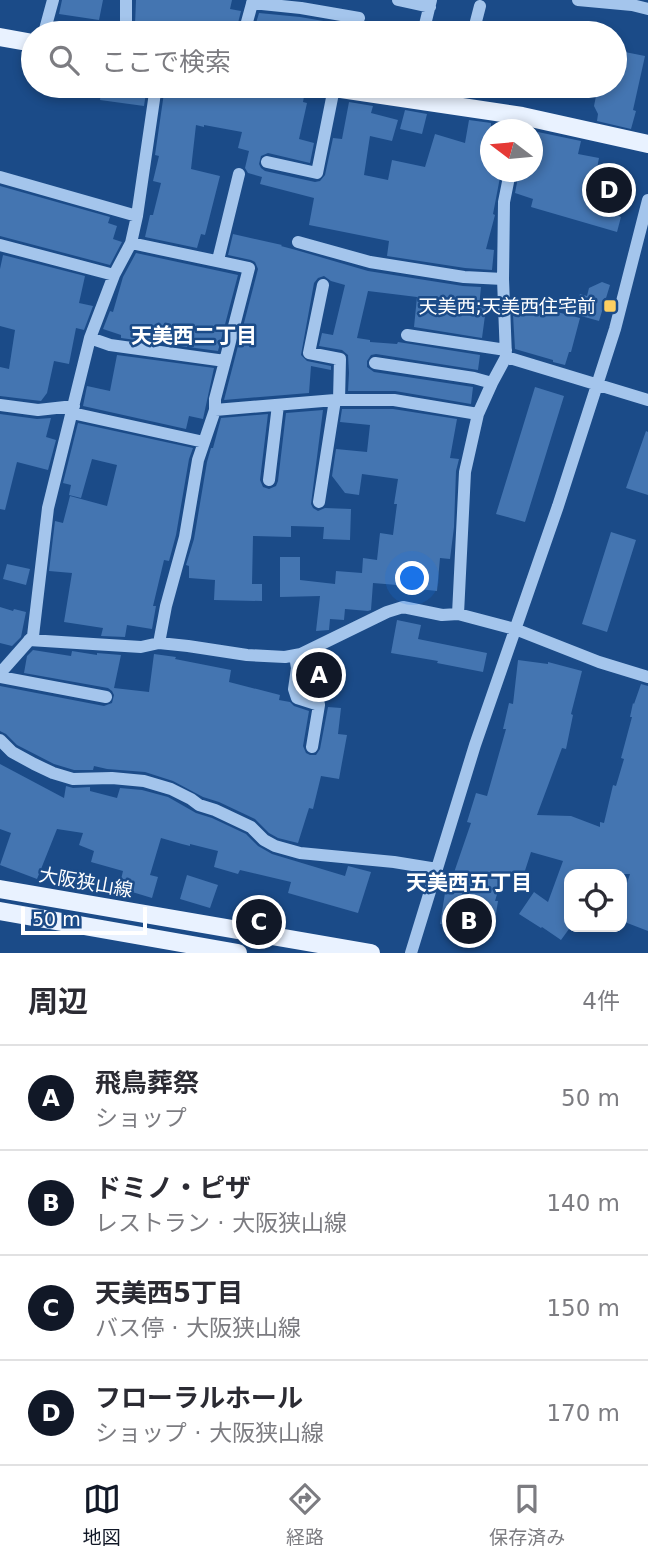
<!DOCTYPE html>
<html lang="ja">
<meta charset="utf-8">
<style>
body{margin:0;font-family:"DejaVu Sans","Noto Sans JP",sans-serif;background:#f7f7f7;color:#2b2b33}
.controls{position:absolute;right:21px;bottom:21px;display:grid;overflow:hidden;border-radius:14px;box-shadow:0 4px 10px #0003}
.controls button{width:63px;height:63px;display:grid;place-items:center;padding:0;border:0;border-bottom:2px solid #e1e1e2;background:#fff;color:#2b2b33;font:35px sans-serif}
.compass{position:absolute;left:480px;top:119px;width:63px;height:63px;border-radius:50%;background:#fff;box-shadow:0 4px 10px #0003;rotate:286deg}
.scale{position:absolute;left:21px;bottom:18px;width:126px;box-sizing:border-box;padding-left:7px;border:4px solid #fff;border-top:0;font-size:19px;line-height:24px;white-space:nowrap;color:#fff;-webkit-text-stroke:5px #1b4b88;paint-order:stroke}
.you{position:absolute;left:413px;top:579px;width:24px;height:24px;margin:-18px;border:5px solid #fff;border-radius:50%;background:#1a73e8;box-shadow:0 0 0 10px #1a73e833}
.badge{display:grid;place-items:center;width:46px;height:46px;border-radius:50%;background:#111827;color:#fff;font-size:23px;font-weight:700}
.pin{position:absolute;translate:-50% -50%;border:4px solid #fff;box-shadow:0 2px 7px #0006}
.list{margin:0;padding:0;list-style:none}
h2{display:flex;justify-content:space-between;align-items:center;height:91px;margin:0;padding:0 28px;font-size:30px}
h2 small{font-size:23px;font-weight:400;color:#7c7c81}
.list li{display:grid;grid-template-columns:46px 1fr auto;gap:21px;align-items:center;box-sizing:border-box;height:105px;padding:0 28px;border-top:2px solid #e1e1e2}
.list b{display:block;font-size:26px;white-space:nowrap}
.list p{margin:0;font-size:23px;white-space:nowrap;color:#7c7c81}
.list em{font-size:23px;font-style:normal;color:#7c7c81}
.icon{flex:none;width:38px;height:38px;fill:none;stroke:currentColor;stroke-width:2;stroke-linecap:round;stroke-linejoin:round}
.map{position:relative;flex:none;width:648px;height:953px;overflow:hidden}
.search{position:absolute;background:#fff;box-shadow:0 4px 10px #0003;left:21px;right:21px;top:21px;height:77px;display:flex;align-items:center;gap:18px;box-sizing:border-box;padding:0 24px;border-radius:38px;color:#7c7c81;font-size:26px}
.sheet{height:511px;background:#fff}
nav{display:flex;justify-content:space-around;align-items:center;box-sizing:border-box;height:98px;border-top:2px solid #e1e1e2;background:#fff;font-size:19px;color:#7c7c81}
nav a{display:grid;justify-items:center;gap:4px}
nav .on{color:#111827}
.map>svg:first-child{display:block}
.building{fill:#4475b1}
.lines{fill:none;stroke-linecap:round;stroke-linejoin:round}
.minor{stroke:#a4c5ec;stroke-width:12}
.major{stroke:#e9f2ff;stroke-width:18}
.poi-dot{fill:#fdcf61;stroke:#1b4b88;stroke-width:2.5}
.labels{text-anchor:middle;dominant-baseline:central;stroke-width:5;stroke-linejoin:round;paint-order:stroke}
.poi-label{font-size:19px;fill:#fff;stroke:#1b4b88;text-anchor:end}
.street-label{font-size:19px;fill:#fff;stroke:#1b4b88}
.neighbourhood-label{font-size:21px;font-weight:bold;fill:#fff;stroke:#1b4b88}
</style>
<div class="map">
<svg width="648" height="953" viewBox="0 0 648 953">
<rect width="100%" height="100%" fill="#1b4b88"/>
<path class="building" d="M62 0H103L99 20 59 14Z
M136 0H232L230 9 241 11 236 31 228 30 227 33H191L135 25Z
M259 13 300 17 347 25 345 33H253Z
M615 50 645 56 633 110 636 111 631 129 597 121 598 114 594 106 598 86H615Z
M102 86H147L144 106 100 100Z
M165 86H276L305 91 303 102 307 103 299 139 314 143 310 163 268 153 261 156 259 164 261 168 265 171 315 182 320 181 325 175 333 138 342 139 349 102 373 106 371 113 398 120 392 141 370 136 364 175 388 180 392 160 425 167 435 134 465 143 469 120 491 123V172H501L493 214 495 215 486 249 494 250 492 270 465 268 387 256 389 241 309 225 314 198 260 184 262 177 248 173 245 168 249 151 238 148 242 132 204 125V127L196 125 191 169 220 176 205 235 201 234 197 248 145 237 150 215H153L161 183 153 181 159 156 155 155Z
M405 110 427 114 422 134 400 129Z
M533 131 581 141 578 154 599 158 597 168 626 174 617 215 621 217 617 232 531 207 533 199 515 193 519 172H533Z
M0 186 110 217 108 223 117 226 113 239 122 242 110 265 0 236Z
M233 234 282 245 281 246 296 250 368 271 463 286 481 287 479 307 486 308 482 338 414 327 417 297 368 291 357 338 370 340V342L397 344 398 342 480 355 478 370 376 354 371 355 367 361V367L374 372 473 387 471 404 395 391H348L349 373 348 355 342 350 319 346 322 333 333 335 345 285 331 281 324 276 318 278 314 283 301 355 307 361 331 366V370L311 366 309 393 224 400 258 269 255 262 251 260 228 255Z
M136 253 238 275 218 351 121 338V335L103 329 110 311 113 312 123 277Z
M3 255 85 276 79 303 93 306 84 330 76 328 69 364 54 361 47 393 41 401 0 396V367L9 369 15 330 0 326V269Z
M602 282 610 285 599 321 574 314 580 294 587 296 589 288Z
M512 297 534 306 580 318 571 352H569L565 365 553 362V360L515 349Z
M117 355 214 368 203 419 189 416 186 429 83 406 87 386 110 391Z
M535 387 564 396 525 522 496 514Z
M342 409H393L457 419 450 458 459 459 456 471 454 527 450 559 440 558 437 591 409 588V586L373 583 371 610 368 611 345 609 344 620 330 619 329 630 316 631 320 596 280 597V557H300V580L335 584 336 571 362 573 363 558 377 560 380 533 393 535 397 504H394L398 479 362 474 359 495 345 493 332 476 336 449 367 452 370 425 340 422Z
M323 410 311 504 313 508 318 511 325 508 351 509 350 540 323 539 324 527 291 526V537L253 536 252 584H262V601L214 600 215 580 189 578V566L186 565 194 539 207 462 211 448H213L221 418 268 414 260 480 263 487 269 489 276 486 278 481 286 413Z
M0 414 37 419 51 418 46 437 56 440 48 470 17 462 5 510 0 509Z
M78 423 193 448 189 459 176 535 169 561 164 560 153 606H156L152 629 127 625 125 637 101 636 103 628 64 622 72 573 49 571 55 521 63 523 70 496 107 506 117 465 92 459 81 498 69 495 71 485 63 483Z
M646 431 648 432V495L626 488Z
M611 532 636 540 607 632 582 624Z
M7 564 30 569 26 585 3 579Z
M0 607 13 611 14 609 26 612 21 637 12 646 0 643Z
M397 620 421 625 418 639 487 653 483 672 437 663 438 661 391 653Z
M33 650 71 656 72 651 97 655V653L121 655 114 688 149 692 154 654 176 657 175 659 231 670 229 682 280 695 279 700 290 702 294 706 309 711 303 746 306 753 310 755H316L320 749 328 707 341 708 338 734 347 735 339 779 321 776 313 809 309 808 298 843 278 838 269 833 255 819 219 802 203 797 173 781 145 772 107 769 94 766 93 770H74L54 764 17 745 6 734 0 731V686L104 706 112 703 114 695 112 691 108 688 24 673 27 656Z
M518 660 548 664V662L582 671 571 714 573 715 566 749 562 748 537 815 571 816 600 827V822L604 823 613 785 616 786 624 759 621 758 632 717H630L633 703 634 704 641 684 648 686V931L622 921V898L630 874H569V929L561 940 542 927 541 928 519 914 534 892 548 902 563 861 531 852 522 880 503 874 495 901H498L493 932 440 924 445 893H447L471 823 467 822 476 793 487 796 506 729H503L509 703 513 704Z
M0 764 64 798 66 786 73 788 90 787V791L117 798 120 788 142 790 168 797 196 813 212 818 246 834 258 846 272 854 345 876 348 866 371 872 358 913 288 893 291 882 240 870 238 874 214 867 218 851 190 844V846L182 844 161 838 150 875 158 877 152 898 119 888 123 871 91 862 94 851 79 845 83 833 57 829 37 879 0 865 11 833 0 829Z
M187 875 218 885 210 908 180 899Z"/>
<g class="lines">
<path class="minor" d="M398 0 430 7
M578 0 632 5 648 9
M252 3 301 8 359 18
M44 33 53 0
M126 33V0
M244 33 253 0
M423 33 431 0
M473 33 480 6
M267 162 317 173 334 88
M0 177 137 216
M298 242 370 262 464 277 503 279
M131 243 249 268 225 361
M0 245 114 275
M218 260 239 174
M323 285 309 353 340 359 339 400
M407 335 506 350
M90 338 110 345 225 361 215 399V410L198 460 185 537 166 606 159 643
M506 357 648 400
M375 363 474 378 492 383
M0 405 38 410 74 406
M215 410 335 400H394L478 414 492 383 506 357 503 279 504 202 510 172
M72 413 204 442
M269 480 278 405
M319 502 335 400
M458 614 465 472 478 414
M29 640 141 647 159 643 188 646 247 655 285 657 301 654 387 612 403 607 442 615 458 614 515 629 599 662 648 677
M295 655 297 668 294 689 297 698 319 705 312 747
M0 677 2 671 33 636 48 508 90 338 114 275 131 243 137 216 156 86
M0 677 106 697
M0 740 12 752 34 764 53 773 73 779 112 778 144 781 171 789 191 799 199 805 215 810 251 827 264 840 275 846 300 853 394 862 437 869
M411 953 475 745 558 506 597 385 615 329 648 200"/>
<path class="major" d="M0 37 33 43
M321 86 522 116 648 144
M0 889 371 953
M0 911 238 953"/>
</g>
<rect class="poi-dot" x="603" y="299" width="14" height="14" rx="3.5"/>
<g class="labels">
<g class="poi-label">
<text x="596" y="306">天美西;天美西住宅前</text>
</g>
<g class="street-label">
<text transform="translate(86 882) rotate(10)">大阪狭山線</text>
</g>
<g class="neighbourhood-label">
<text x="194" y="336">天美西二丁目</text>
<text x="469" y="883">天美西五丁目</text>
</g>
</g>
</svg>
<div class="controls">
<button><svg class="icon" aria-label="locate" viewBox="0 0 24 24"><circle cx="12" cy="12" r="6"/><path d="M12 2v4M12 18v4M2 12h4M18 12h4"/></svg></button>
</div>
<svg class="compass" viewBox="-18 -18 36 36"><path d="M0-13l5 13h-10z" fill="#e53935"/><path d="M0 13l5-13h-10z" fill="#7c7c81"/></svg>
<div class="scale">50 m</div>
<div class="you"></div>
<div class="pin badge" style="left:319px;top:675px">A</div>
<div class="pin badge" style="left:469px;top:921px">B</div>
<div class="pin badge" style="left:259px;top:922px">C</div>
<div class="pin badge" style="left:609px;top:190px">D</div>
<div class="search"><svg class="icon" aria-label="search" viewBox="0 0 24 24"><circle cx="10" cy="10" r="6"/><path d="M15 15l6 6"/></svg>ここで検索</div>
</div>
<section class="sheet">
<h2>周辺<small>4件</small></h2>
<ul class="list">
<li><span class="badge">A</span><div><b>飛鳥葬祭</b><p>ショップ</p></div><em>50 m</em></li>
<li><span class="badge">B</span><div><b>ドミノ・ピザ</b><p>レストラン · 大阪狭山線</p></div><em>140 m</em></li>
<li><span class="badge">C</span><div><b>天美西5丁目</b><p>バス停 · 大阪狭山線</p></div><em>150 m</em></li>
<li><span class="badge">D</span><div><b>フローラルホール</b><p>ショップ · 大阪狭山線</p></div><em>170 m</em></li>
</ul>
</section>
<nav>
<a class="on"><svg class="icon" aria-label="map" viewBox="0 0 24 24"><path d="M3 6l6-2 6 2 6-2v14l-6 2-6-2-6 2zM9 4v14M15 6v14"/></svg>地図</a>
<a><svg class="icon" aria-label="directions" viewBox="0 0 24 24"><path d="M12 3l9 9-9 9-9-9zM9 14v-3h6M13 9l2 2-2 2"/></svg>経路</a>
<a><svg class="icon" aria-label="saved" viewBox="0 0 24 24"><path d="M7 4h10v16l-5-4-5 4z"/></svg>保存済み</a>
</nav>
